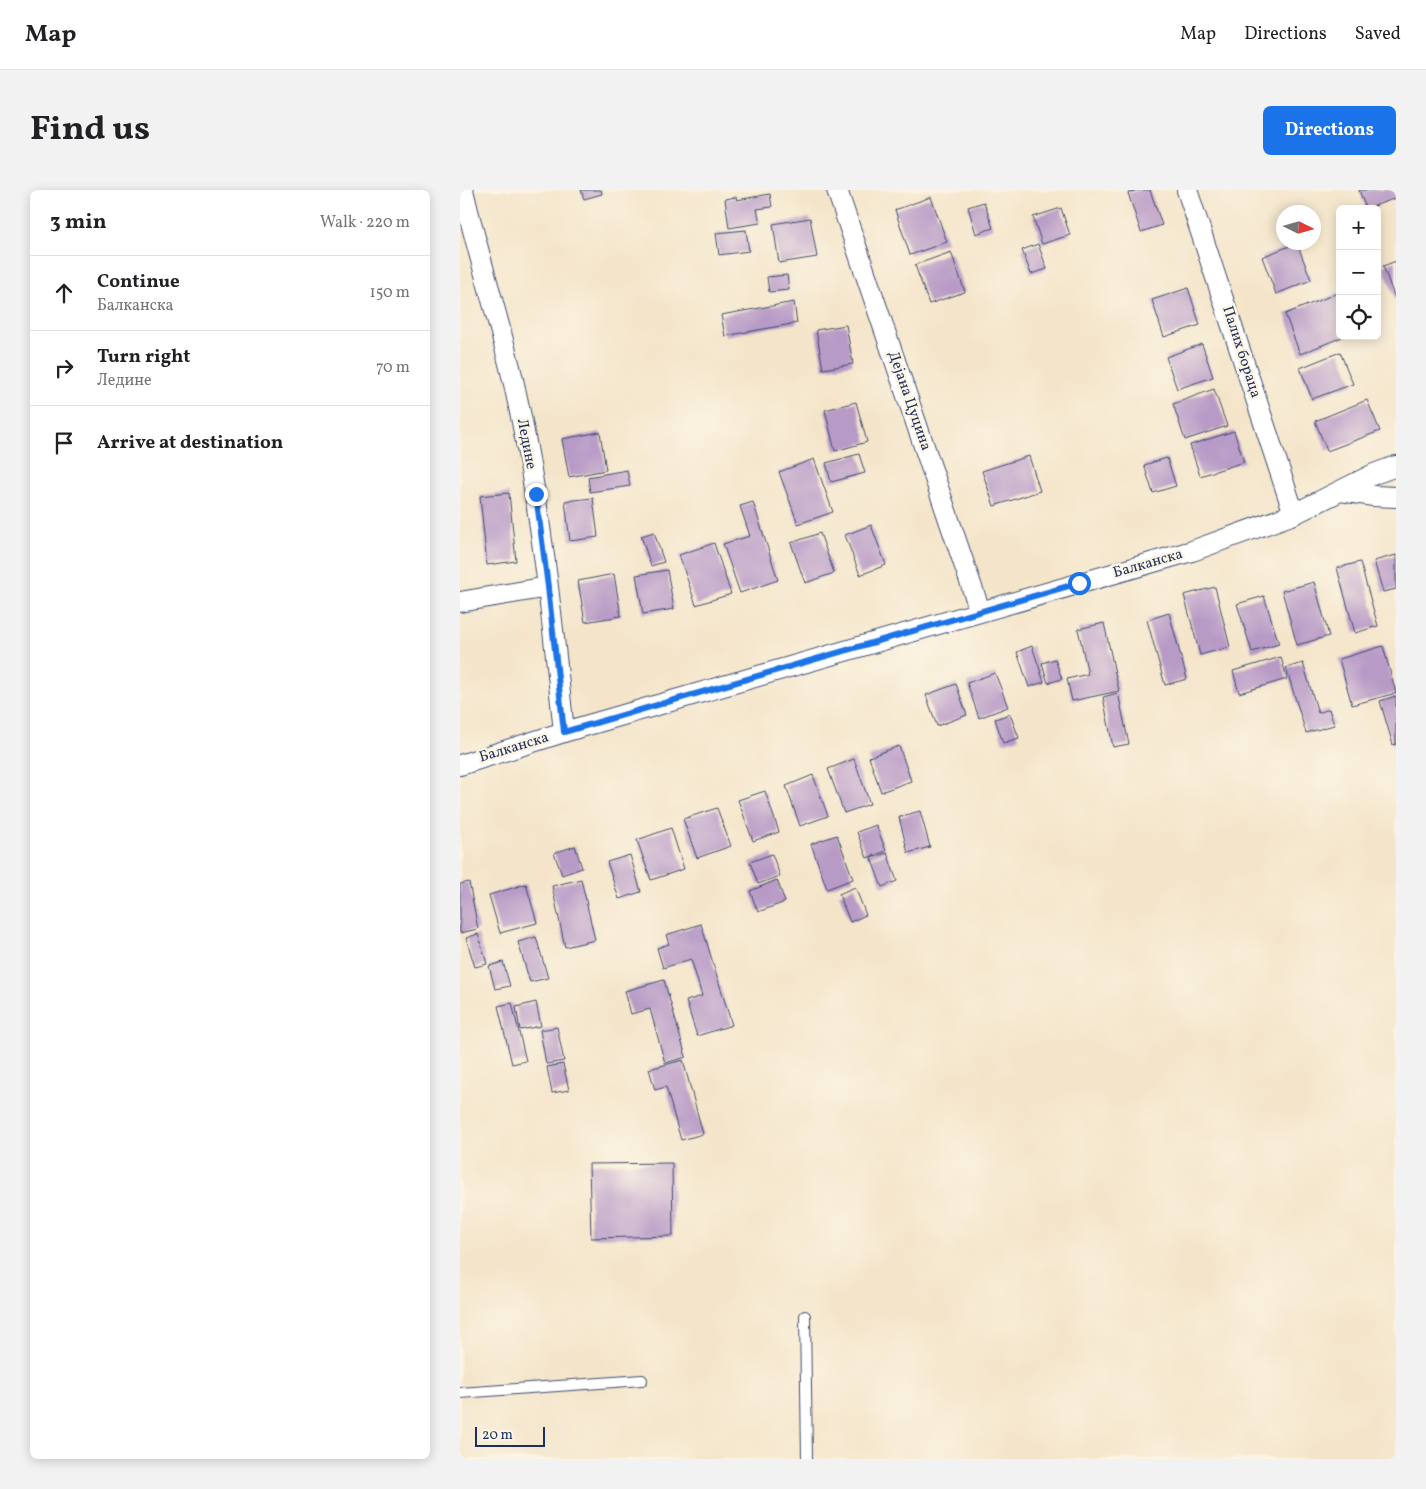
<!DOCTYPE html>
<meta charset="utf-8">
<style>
body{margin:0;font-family:Vollkorn,serif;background:#f2f2f2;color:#202124}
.controls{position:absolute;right:15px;top:15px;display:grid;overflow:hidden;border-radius:8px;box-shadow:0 2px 12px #0003}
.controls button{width:45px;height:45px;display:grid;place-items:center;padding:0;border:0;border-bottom:1px solid #e0e0e0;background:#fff;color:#202124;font:25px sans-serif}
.compass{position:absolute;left:816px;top:15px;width:45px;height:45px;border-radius:50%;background:#fff;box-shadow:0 2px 12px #0003;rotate:95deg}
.scale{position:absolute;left:15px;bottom:12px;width:70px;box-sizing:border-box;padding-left:5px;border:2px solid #1b2f5e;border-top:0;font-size:14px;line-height:18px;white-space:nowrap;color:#1b2f5e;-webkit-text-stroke:4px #fcf5e5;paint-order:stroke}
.stop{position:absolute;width:15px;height:15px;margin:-11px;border:4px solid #1a73e8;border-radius:50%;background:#fff}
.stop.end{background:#1a73e8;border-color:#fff;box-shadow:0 1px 5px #0008}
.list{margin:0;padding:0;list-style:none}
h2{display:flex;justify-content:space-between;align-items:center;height:65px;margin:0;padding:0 20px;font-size:21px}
h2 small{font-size:16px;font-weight:400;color:#757577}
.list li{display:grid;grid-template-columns:32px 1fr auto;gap:15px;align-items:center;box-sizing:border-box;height:75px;padding:0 20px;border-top:1px solid #e0e0e0}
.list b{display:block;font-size:19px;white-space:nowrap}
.list p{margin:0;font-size:16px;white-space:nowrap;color:#757577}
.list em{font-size:16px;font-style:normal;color:#757577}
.icon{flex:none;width:28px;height:28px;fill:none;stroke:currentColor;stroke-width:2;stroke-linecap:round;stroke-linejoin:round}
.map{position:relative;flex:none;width:936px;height:1269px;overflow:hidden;border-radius:8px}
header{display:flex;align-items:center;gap:30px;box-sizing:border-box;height:70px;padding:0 25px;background:#fff;border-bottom:1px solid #e0e0e0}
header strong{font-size:24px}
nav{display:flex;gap:28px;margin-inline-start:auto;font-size:18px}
.intro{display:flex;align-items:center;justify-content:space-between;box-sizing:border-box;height:120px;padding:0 30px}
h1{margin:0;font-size:35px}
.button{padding:12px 22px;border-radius:8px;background:#1a73e8;color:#fff;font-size:18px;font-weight:700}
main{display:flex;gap:30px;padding:0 30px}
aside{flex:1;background:#fff;border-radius:8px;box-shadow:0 2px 12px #0003}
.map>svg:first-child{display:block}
.building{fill:#b79ac6}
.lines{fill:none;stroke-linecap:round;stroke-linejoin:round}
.service-casing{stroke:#3c4a6e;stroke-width:12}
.minor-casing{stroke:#3c4a6e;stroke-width:22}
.service{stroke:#fff;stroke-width:10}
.minor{stroke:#fff;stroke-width:20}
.route{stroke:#1a73e8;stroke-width:6}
.labels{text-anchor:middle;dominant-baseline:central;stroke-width:5;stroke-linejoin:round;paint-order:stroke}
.street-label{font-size:15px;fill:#1b2f5e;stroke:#fcf5e5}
</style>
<header>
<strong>Map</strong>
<nav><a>Map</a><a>Directions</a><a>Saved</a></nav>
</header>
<div class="intro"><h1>Find us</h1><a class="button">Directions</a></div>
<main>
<aside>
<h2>3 min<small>Walk · 220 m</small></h2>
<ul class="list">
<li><svg class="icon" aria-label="ahead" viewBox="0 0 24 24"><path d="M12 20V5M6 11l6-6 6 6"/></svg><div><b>Continue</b><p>Балканска</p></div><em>150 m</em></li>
<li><svg class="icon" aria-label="right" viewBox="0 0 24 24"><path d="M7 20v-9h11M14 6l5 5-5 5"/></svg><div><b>Turn right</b><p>Ледине</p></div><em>70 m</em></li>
<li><svg class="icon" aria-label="arrive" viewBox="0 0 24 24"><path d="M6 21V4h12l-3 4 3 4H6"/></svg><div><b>Arrive at destination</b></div></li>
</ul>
</aside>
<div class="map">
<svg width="936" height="1269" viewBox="0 0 936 1269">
<rect width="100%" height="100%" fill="#fcf5e5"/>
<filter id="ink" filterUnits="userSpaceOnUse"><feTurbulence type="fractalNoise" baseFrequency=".02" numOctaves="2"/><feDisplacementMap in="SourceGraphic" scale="10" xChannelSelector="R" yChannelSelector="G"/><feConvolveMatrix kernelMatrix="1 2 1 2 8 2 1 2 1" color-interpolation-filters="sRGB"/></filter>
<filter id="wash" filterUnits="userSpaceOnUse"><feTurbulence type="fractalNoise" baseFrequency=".0096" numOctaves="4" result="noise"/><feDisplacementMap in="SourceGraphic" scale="20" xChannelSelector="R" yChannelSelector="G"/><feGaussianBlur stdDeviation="1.12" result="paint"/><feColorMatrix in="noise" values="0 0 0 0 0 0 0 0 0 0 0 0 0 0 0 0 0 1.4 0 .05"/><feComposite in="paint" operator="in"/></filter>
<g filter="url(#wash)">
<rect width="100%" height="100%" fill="#f4e5ca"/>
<g id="blocks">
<path class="building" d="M121 0H141L142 4 124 9Z
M678 0H690L702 35 681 42 668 3Z
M899 0H936V8L906 19Z
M310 4 312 17 297 19 300 33 269 38 265 9 276 7 277 10Z
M471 7 487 52 450 65 435 20Z
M524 12 533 38 516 44 508 17Z
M601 18 610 45 582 54 573 27Z
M350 28 357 67 319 73 313 34Z
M286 40 289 61 259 65 256 43Z
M837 53 851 90 816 104 802 67Z
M578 54 587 79 571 84 562 60Z
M491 62 505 102 469 114 455 75Z
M936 71V111L923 76Z
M327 85 329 100 309 102 307 87Z
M728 98 740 135 704 147 692 110Z
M878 103 880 107V146H885L840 164 825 124Z
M334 112 337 133 265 146 261 125Z
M386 135 393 174 363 179 356 140Z
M742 154 753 187 717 199 706 167Z
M880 162 893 194 852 209 840 178Z
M754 199 767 236 725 250 713 214Z
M907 210 920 241 867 261 855 231Z
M396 212 407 252 375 261 365 220Z
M774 241 784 272 740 286 730 255Z
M140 242 146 280 109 287 102 249Z
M399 264 405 283 371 292 366 273Z
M569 266 580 301 534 316 522 281Z
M707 268 716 296 693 303 684 275Z
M354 269 373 322 338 334 319 282Z
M167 280 170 296 130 302 128 287Z
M49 303 56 371 27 375 20 306Z
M133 308 138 347 110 351 105 311Z
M293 312 318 390 280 403 263 354 290 346 280 316Z
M411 335 426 375 400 385 385 345Z
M194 342 204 372 191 376 181 346Z
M360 343 374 383 345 393 331 353Z
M254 353 271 404 236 415 219 365Z
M936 365V399L923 402 914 371Z
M900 372 918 436 895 443 877 378Z
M207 380 214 419 183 424 176 385Z
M154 384 161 426 125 432 118 391Z
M854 392 869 446 837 455 822 401Z
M755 397 770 457 740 465 724 405Z
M804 406 819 454 792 462 777 414Z
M709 423 727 489 705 495 687 430Z
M644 433 659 501 612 511 607 489 628 484 618 439Z
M572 456 584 492 569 497 557 462Z
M923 456 936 503 892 515 879 469Z
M821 467 827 489 779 503 773 481Z
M595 469 602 489 588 493 582 473Z
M843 473 858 523 869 519 874 535 846 543 826 478Z
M535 483 548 517 519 528 507 493Z
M496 494 507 525 477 536 466 505Z
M658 503 669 554 653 557 643 507Z
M936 506V554L933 555 920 511Z
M550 524 559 548 543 553 535 529Z
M439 556 451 591 421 602 409 567Z
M394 569 410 614 384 623 368 579Z
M353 585 368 626 340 636 326 596Z
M305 601 319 642 293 651 278 610Z
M257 618 271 656 237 668 223 629Z
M460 621 470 657 448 663 439 627Z
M416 635 426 661 407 668 397 642Z
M211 638 224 679 191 690 177 650Z
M377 645 393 689 367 699 351 654Z
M115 656 122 678 102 685 94 663Z
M427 663 437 691 422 697 411 668Z
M312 664 320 686 298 694 290 672Z
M170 665 181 702 159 709 147 672Z
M121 689 135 750 105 757 92 696Z
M317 690 325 712 298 722 290 701Z
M9 692 18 739 0 743V694Z
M66 694 77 733 40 743 29 705Z
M395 697 406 725 390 732 379 704Z
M241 734 272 835 237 846 226 811 242 806 231 769 203 778 197 758 209 754 206 745Z
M18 744 27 774 15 777 6 748Z
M76 747 88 788 70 792 58 752Z
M43 772 50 796 35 799 29 776Z
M204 790 226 867 205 873 190 819 171 824 165 801Z
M76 812 81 836 60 840 56 817Z
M52 813 66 871 52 874 38 816Z
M97 837 104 871 86 874 80 840Z
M223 870 243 944 221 950 206 897 195 900 189 879Z
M103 874 109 900 92 903 87 877Z
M212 973 213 1046 131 1048 129 974Z"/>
</g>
</g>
<g filter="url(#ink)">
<use href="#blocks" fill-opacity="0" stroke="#3c4a6e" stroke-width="1"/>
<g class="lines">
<g class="service-casing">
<path id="service" d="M345 1126 347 1269
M0 1203 182 1190"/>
</g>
<g class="minor-casing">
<path id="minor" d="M3 0C18 65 39 129 54 194 80 309 92 426 104 542
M377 0 520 421
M727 0 834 324
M881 301 914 306 936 307
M0 412 88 397
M0 575 104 542 732 361 834 324 914 284 936 276"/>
</g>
<use href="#service" class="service"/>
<use href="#minor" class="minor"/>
</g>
</g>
<g class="lines" filter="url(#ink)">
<path class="route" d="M76 304 88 397 104 542 619 393"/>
</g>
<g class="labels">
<g class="street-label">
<text transform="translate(781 162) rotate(72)">Палих бораца</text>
<text transform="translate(449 211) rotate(71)">Дејана Цуцина</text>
<text transform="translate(66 254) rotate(79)">Ледине</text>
<text transform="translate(688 374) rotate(-16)">Балканска</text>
<text transform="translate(54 558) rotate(-17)">Балканска</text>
</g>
</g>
</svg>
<div class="controls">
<button>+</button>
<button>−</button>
<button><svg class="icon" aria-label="locate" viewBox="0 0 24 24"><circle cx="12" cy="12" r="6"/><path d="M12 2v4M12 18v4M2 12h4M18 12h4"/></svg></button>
</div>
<svg class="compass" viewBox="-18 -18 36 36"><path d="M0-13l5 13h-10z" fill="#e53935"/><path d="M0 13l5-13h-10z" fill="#757577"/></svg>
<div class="scale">20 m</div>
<div class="stop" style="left:619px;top:393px"></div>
<div class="stop end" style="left:76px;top:304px"></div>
</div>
</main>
